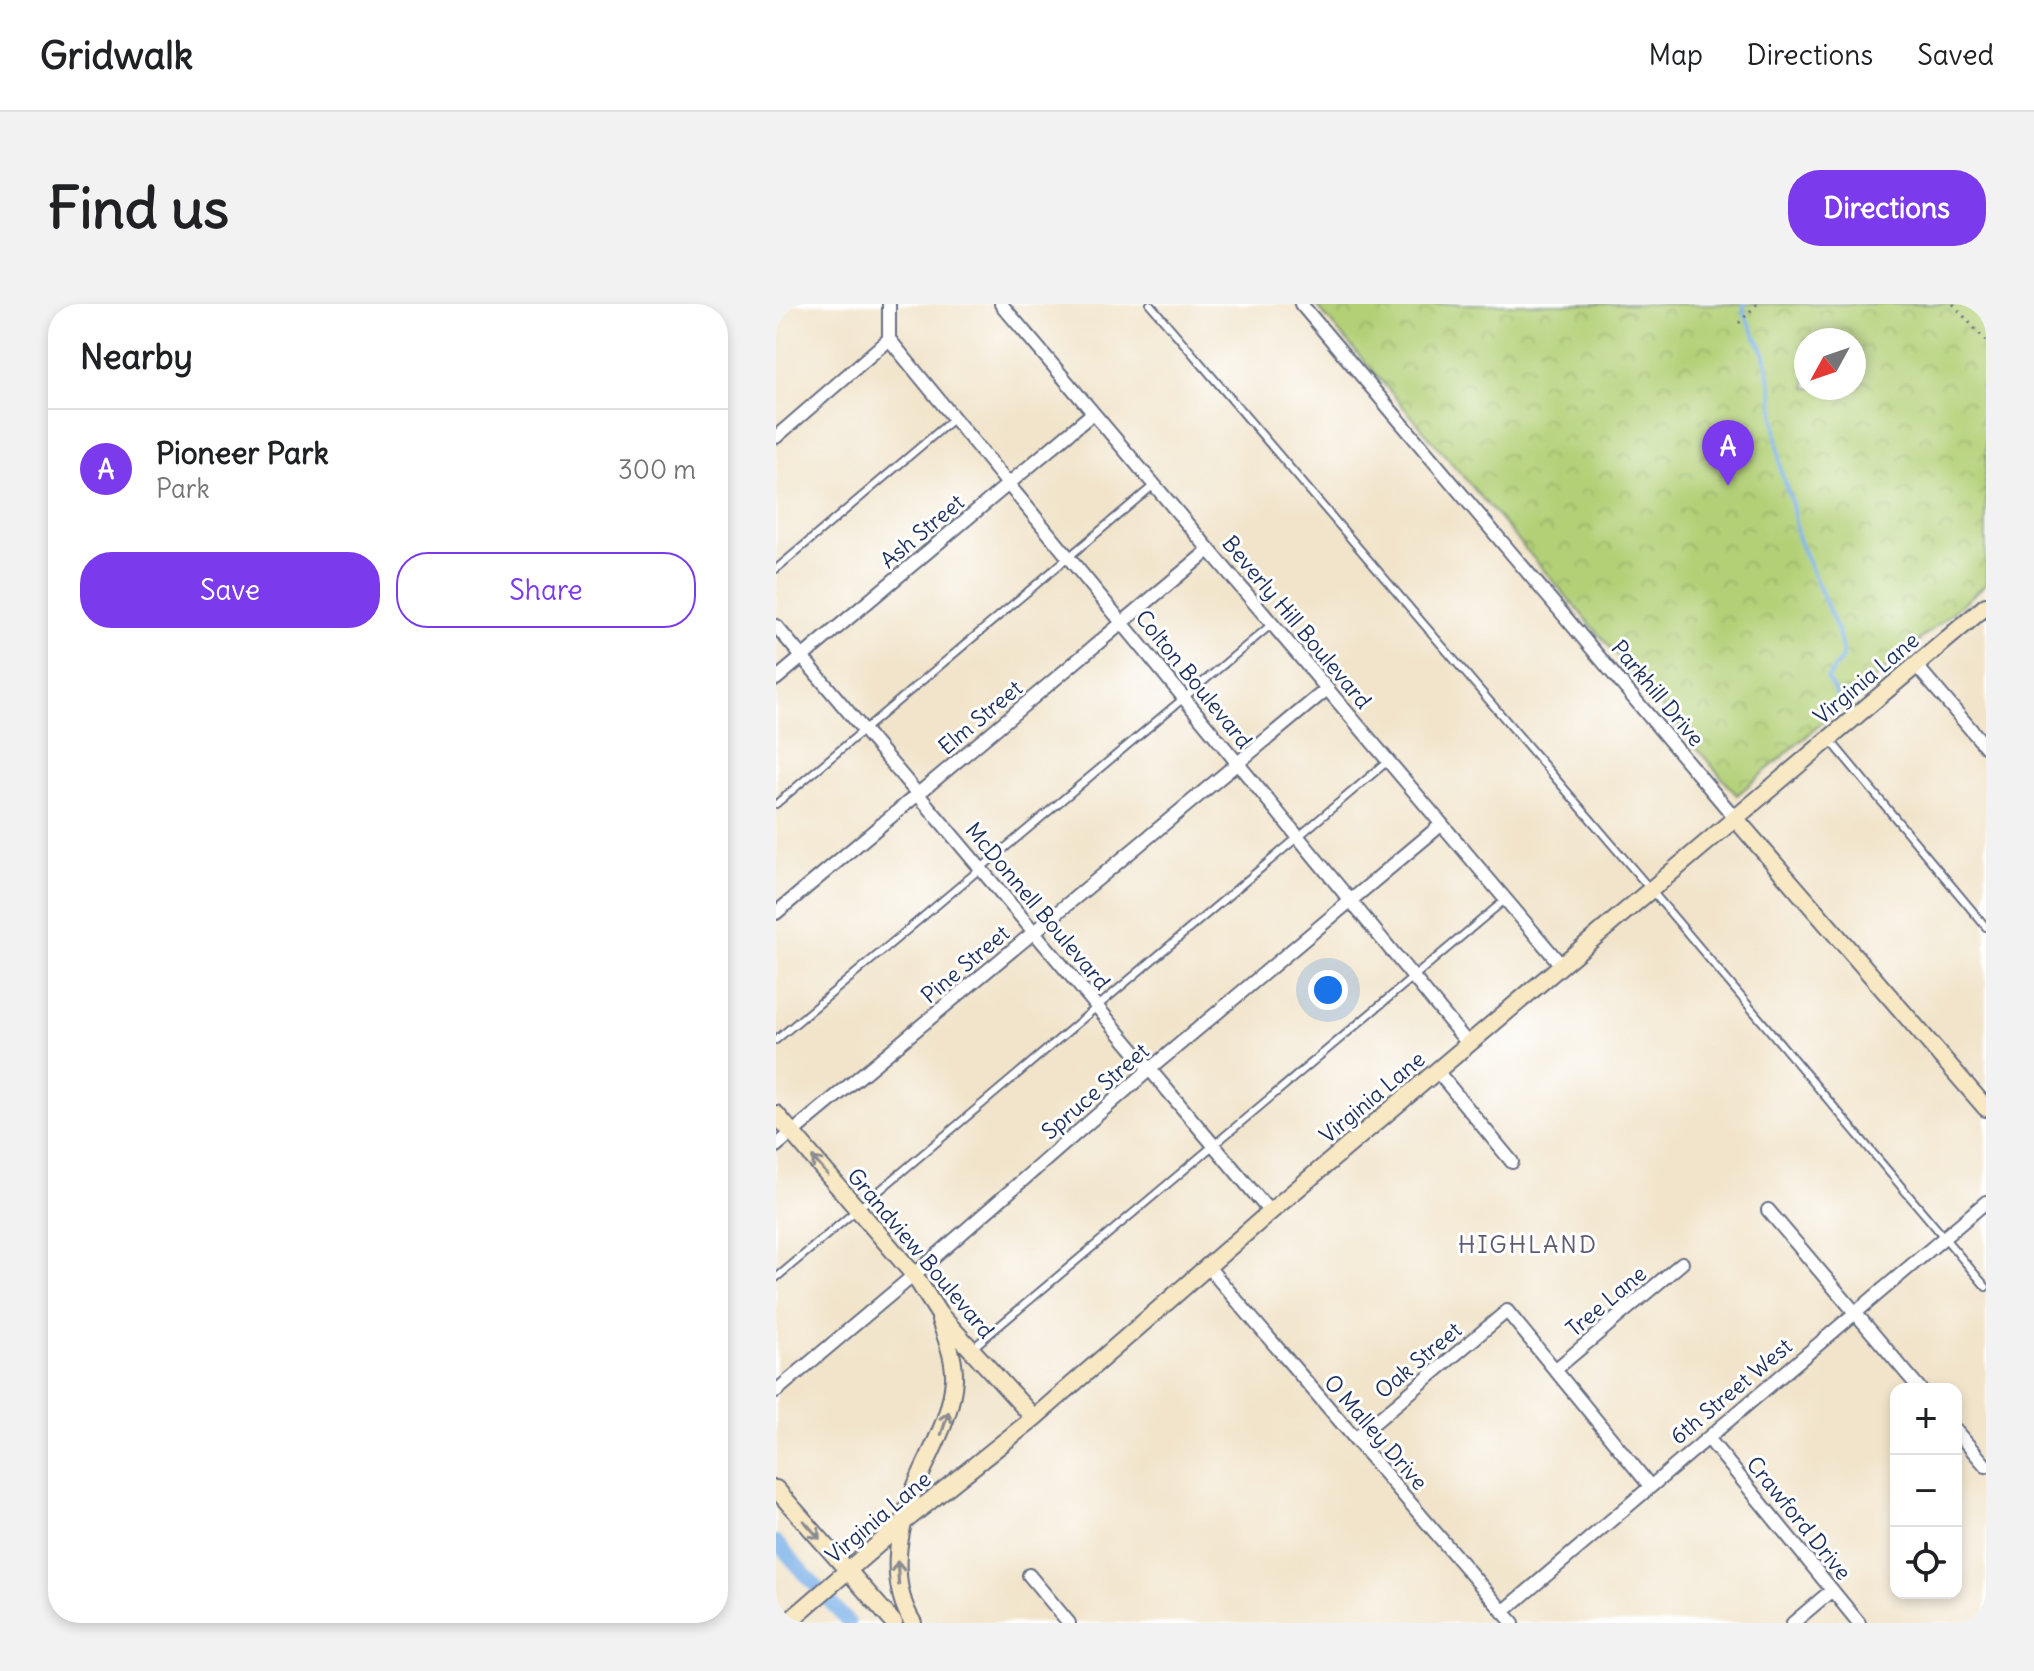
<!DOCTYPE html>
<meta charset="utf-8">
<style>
body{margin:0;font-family:Delius,sans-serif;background:#f2f2f2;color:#202124}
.controls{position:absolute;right:24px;bottom:24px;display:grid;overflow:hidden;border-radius:16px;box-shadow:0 4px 12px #0003}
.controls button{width:72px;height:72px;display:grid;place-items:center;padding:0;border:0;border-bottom:2px solid #e0e0e0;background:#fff;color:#202124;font:40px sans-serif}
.compass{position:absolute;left:1018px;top:24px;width:72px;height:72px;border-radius:50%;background:#fff;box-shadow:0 4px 12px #0003;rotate:230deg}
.you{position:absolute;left:552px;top:686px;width:28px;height:28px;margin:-20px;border:6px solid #fff;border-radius:50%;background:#1a73e8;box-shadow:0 0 0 12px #1a73e833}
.badge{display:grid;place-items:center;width:52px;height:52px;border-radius:50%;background:#7c3aed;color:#fff;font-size:26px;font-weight:700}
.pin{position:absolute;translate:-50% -66px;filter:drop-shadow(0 2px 4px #0008)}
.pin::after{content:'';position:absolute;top:42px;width:28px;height:24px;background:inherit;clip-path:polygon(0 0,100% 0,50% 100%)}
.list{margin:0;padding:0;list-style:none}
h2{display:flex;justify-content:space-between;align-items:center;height:104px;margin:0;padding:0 32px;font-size:34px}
h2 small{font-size:26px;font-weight:400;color:#757577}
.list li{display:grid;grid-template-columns:52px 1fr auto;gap:24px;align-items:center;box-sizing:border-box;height:120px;padding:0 32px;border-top:2px solid #e0e0e0}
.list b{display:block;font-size:30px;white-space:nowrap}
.list p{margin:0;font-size:26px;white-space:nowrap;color:#757577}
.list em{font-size:26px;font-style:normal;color:#757577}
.actions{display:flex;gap:16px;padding:24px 32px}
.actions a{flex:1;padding:18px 0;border:2px solid #7c3aed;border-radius:32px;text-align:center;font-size:28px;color:#7c3aed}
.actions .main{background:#7c3aed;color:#fff}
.icon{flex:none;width:44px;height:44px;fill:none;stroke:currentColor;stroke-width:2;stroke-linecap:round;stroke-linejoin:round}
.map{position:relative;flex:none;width:1210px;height:1319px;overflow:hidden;border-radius:32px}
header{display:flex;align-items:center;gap:48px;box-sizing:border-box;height:112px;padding:0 40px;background:#fff;border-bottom:2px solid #e0e0e0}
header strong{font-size:38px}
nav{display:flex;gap:44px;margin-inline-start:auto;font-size:28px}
.intro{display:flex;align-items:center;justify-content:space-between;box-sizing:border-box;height:192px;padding:0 48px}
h1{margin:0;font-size:56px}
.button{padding:20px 36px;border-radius:32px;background:#7c3aed;color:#fff;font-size:28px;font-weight:700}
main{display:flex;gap:48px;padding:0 48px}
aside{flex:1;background:#fff;border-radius:32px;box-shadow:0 4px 12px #0003}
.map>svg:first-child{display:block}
.park{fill:url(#park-crowns);stroke:#67806a;stroke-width:2;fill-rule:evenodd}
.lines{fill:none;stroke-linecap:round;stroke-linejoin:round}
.stream{stroke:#79b0e8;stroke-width:4}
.canal{stroke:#79b0e8;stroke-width:14}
.lane-casing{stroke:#666e84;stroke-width:10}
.street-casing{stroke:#666e84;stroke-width:16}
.secondary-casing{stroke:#666e84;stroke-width:20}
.path{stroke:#666e84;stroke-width:3;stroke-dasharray:2 6;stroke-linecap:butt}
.lane{stroke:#fff;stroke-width:6}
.street{stroke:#fff;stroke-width:12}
.secondary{stroke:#f8e8c3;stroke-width:16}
.oneway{stroke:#8a8c90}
.labels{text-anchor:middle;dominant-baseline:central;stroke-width:6;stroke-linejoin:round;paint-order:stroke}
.street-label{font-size:22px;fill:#1b2f5e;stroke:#fff}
.neighbourhood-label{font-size:24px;letter-spacing:2px;fill:#5f5b71;stroke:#fff}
</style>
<header>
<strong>Gridwalk</strong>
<nav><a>Map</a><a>Directions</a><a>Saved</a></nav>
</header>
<div class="intro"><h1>Find us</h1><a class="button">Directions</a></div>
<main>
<aside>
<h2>Nearby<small></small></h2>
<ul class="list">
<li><span class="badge">A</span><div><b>Pioneer Park</b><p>Park</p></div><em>300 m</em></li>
</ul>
<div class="actions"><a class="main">Save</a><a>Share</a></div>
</aside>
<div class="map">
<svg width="1210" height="1319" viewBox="0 0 1210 1319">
<defs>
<pattern id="park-crowns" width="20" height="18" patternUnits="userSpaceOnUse" patternTransform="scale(2)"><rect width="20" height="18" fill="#b3d077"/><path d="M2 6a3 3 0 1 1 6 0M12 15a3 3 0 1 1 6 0" fill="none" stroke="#99b369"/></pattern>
</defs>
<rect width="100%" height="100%" fill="#fff"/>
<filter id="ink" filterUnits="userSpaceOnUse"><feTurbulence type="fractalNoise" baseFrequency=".0125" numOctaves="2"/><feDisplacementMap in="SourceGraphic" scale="16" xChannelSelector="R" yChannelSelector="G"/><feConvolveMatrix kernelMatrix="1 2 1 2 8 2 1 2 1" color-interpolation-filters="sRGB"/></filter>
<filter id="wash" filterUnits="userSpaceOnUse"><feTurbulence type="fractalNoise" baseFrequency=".006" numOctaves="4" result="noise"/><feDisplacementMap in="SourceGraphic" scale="32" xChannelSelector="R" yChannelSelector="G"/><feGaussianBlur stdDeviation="1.8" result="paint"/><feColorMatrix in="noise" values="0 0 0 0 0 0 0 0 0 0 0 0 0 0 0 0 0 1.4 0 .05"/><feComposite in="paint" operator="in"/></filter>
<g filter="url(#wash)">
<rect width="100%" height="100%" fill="#f1e4ca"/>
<path class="park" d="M539 0H1210V280L961 491ZM1030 36H1078V84H1030Z"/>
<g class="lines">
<path class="stream" d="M969 0 967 7 989 51 996 87 1005 168 1016 200 1022 235 1062 327 1067 352 1051 375 1067 401"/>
<path class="canal" d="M0 1238 73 1319"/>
</g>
</g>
<g filter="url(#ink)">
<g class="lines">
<g class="lane-casing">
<path id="lane" d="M374 0 875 586 1210 983
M0 265 177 115
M1055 437 1210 623
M0 500 378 181
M0 736 496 320
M0 974 612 457
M198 1043 730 595"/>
</g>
<g class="street-casing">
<path id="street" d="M225 0 786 662
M525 0 959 514
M113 35 693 741
M0 133 113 35V0
M0 322 494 908
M1139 360 1210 443
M0 375 317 109
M0 609 433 246
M661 767 736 858
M0 842 551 385
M992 906 1144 1085
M432 963 737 1319
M780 1065 906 959
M0 1087 138 971 374 765 666 520
M1180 1127 1210 1162
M932 1134 1083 1319
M579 1135 731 1007 874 1182
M253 1271 293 1319
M727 1308 1210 898
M1017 1319 1056 1286"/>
</g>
<g class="secondary-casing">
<path id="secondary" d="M959 514 1210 804
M0 810 138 971 163 1010 258 1114
M0 1185 118 1319
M11 1319 129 1217 258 1114 494 908 1210 302
M137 1319C112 1278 121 1227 139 1184 154 1147 175 1116 178 1075 179 1055 170 1034 164 1016"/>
</g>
<path class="path" d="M1177 0 1210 37
M963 19 981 0"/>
<use href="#lane" class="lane"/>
<use href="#street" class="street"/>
<use href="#secondary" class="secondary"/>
</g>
<defs><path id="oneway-shaft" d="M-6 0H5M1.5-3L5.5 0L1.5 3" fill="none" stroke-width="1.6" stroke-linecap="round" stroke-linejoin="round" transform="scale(2)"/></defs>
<g class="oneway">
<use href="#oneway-shaft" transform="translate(44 862) rotate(-131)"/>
<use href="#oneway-shaft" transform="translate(169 1119) rotate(-72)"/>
<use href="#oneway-shaft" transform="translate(36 1226) rotate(49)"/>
<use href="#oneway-shaft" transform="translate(122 1269) rotate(-93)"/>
</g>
</g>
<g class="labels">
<g class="street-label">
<text transform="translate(146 227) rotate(-40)">Ash Street</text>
<text transform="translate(521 318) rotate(50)">Beverly Hill Boulevard</text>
<text transform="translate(1090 374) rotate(-40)">Virginia Lane</text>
<text transform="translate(418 375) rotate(51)">Colton Boulevard</text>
<text transform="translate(882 389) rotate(50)">Parkhill Drive</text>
<text transform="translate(204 413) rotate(-40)">Elm Street</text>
<text transform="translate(262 602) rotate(50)">McDonnell Boulevard</text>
<text transform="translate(189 660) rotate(-40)">Pine Street</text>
<text transform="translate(319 787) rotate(-41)">Spruce Street</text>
<text transform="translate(596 793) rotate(-40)">Virginia Lane</text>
<text transform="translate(145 949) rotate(50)">Grandview Boulevard</text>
<text transform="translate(830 997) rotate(-40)">Tree Lane</text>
<text transform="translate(642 1056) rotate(-40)">Oak Street</text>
<text transform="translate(955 1087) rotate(-40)">6th Street West</text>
<text transform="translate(600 1128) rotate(49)">O Malley Drive</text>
<text transform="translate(102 1213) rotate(-40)">Virginia Lane</text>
<text transform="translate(1023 1214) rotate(51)">Crawford Drive</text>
</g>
<g class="neighbourhood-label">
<text x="752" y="940">HIGHLAND</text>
</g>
</g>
</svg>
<div class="controls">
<button>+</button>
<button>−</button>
<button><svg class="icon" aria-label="locate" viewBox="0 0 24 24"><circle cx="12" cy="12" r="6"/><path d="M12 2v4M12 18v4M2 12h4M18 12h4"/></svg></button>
</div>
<svg class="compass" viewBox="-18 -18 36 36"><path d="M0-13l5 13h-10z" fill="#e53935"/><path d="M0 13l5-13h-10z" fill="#757577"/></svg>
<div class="you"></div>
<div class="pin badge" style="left:952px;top:182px">A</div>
</div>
</main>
